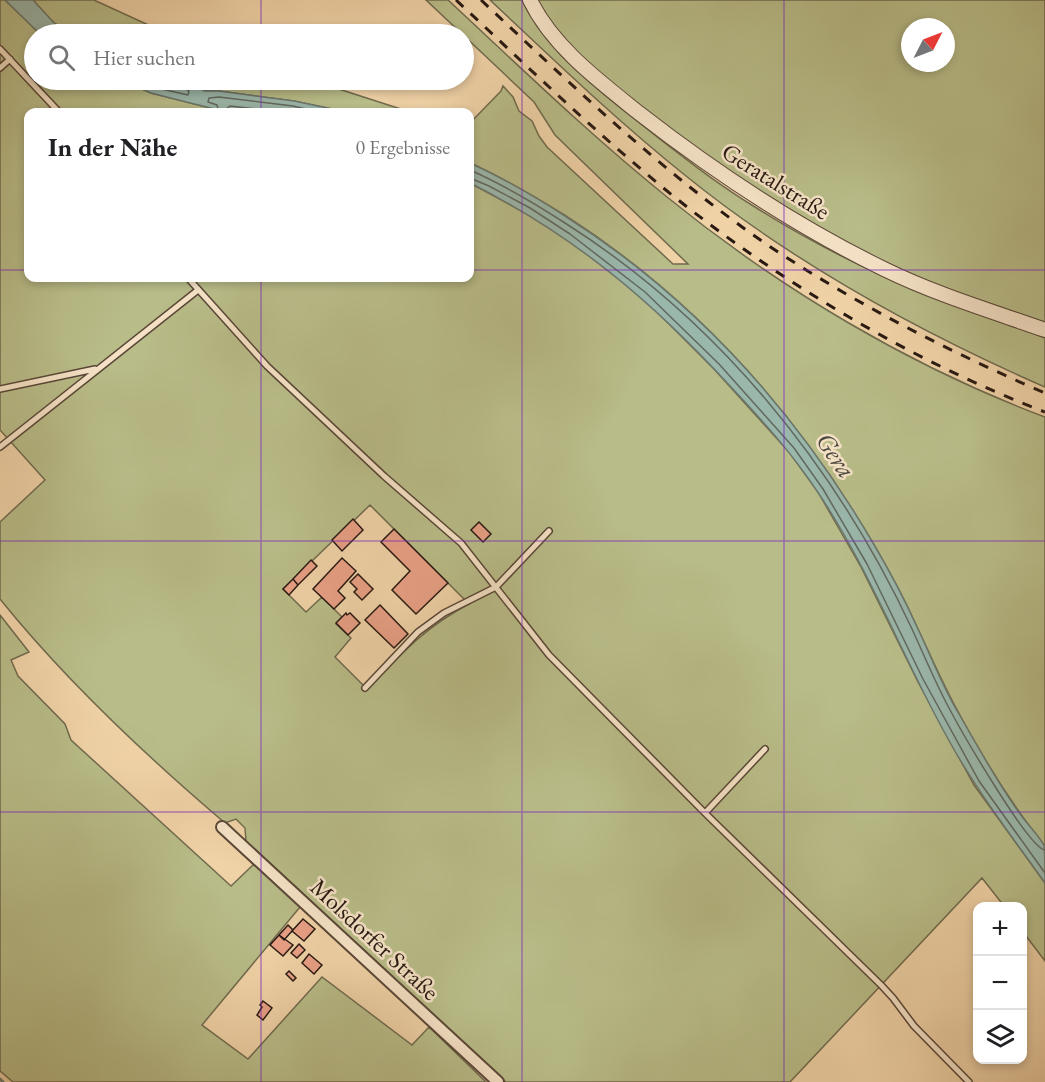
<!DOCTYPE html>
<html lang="de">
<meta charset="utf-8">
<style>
body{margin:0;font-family:"EB Garamond",serif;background:#f2f2f2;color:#202124}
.controls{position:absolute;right:18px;bottom:18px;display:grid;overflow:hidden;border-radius:12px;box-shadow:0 3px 9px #0003}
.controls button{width:54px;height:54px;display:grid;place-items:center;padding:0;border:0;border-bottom:2px solid #e0e0e0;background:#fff;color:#202124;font:30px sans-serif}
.compass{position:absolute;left:901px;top:18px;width:54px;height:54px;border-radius:50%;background:#fff;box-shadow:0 3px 9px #0003;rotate:48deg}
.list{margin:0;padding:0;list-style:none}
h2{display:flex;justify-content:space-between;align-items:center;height:78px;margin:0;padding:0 24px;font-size:26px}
h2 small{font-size:20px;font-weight:400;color:#757577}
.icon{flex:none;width:33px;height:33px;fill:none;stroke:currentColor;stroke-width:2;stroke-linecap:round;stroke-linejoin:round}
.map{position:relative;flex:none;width:1045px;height:1082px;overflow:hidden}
.search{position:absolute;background:#fff;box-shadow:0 3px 9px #0003;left:24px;top:24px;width:450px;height:66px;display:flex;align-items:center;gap:15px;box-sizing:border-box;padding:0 21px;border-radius:33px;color:#757577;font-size:22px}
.panel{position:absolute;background:#fff;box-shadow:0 3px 9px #0003;left:24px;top:108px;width:450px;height:174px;border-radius:12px}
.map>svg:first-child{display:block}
.green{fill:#b8bc88;stroke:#706a4d;stroke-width:1.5;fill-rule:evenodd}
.water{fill:#9ab7ab;stroke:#6c786e;stroke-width:1.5}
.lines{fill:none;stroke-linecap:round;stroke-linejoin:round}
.shore{stroke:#61685e;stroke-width:1.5}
.stream{stroke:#6c786e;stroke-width:3}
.building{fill:#e9a086;stroke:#281912;stroke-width:1.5}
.service-casing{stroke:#5a4737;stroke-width:8}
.minor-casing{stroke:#5a4737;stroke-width:14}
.tertiary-casing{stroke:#5a4737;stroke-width:16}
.service{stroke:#f5e2c6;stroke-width:5}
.minor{stroke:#f5e2c6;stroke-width:10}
.tertiary{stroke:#f5e2c6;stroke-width:14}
.rail{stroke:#281912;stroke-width:3;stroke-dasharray:10 10;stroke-linecap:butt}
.grid{fill:none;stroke:#7b2cbf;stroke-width:1.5;stroke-opacity:0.55}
.labels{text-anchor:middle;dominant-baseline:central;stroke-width:5;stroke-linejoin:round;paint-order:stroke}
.street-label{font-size:24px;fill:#281912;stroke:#f5e2c6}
.water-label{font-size:26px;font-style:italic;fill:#4a4840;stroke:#f5e2c6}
</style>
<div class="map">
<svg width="1045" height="1082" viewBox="0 0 1045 1082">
<rect width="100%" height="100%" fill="#f0d2a7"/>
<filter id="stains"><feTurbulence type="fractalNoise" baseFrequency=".00333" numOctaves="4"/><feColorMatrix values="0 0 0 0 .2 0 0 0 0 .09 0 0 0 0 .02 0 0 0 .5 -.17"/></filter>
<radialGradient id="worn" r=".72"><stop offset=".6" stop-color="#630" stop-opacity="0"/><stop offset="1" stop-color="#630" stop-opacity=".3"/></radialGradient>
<path class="green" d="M0 0H5L40 34H34V80H122L151 93 226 112H28V278H470V183L527 214 567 239 641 296 714 369 789 452 818 492 861 567 918 682 974 785 1045 883V961L1023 932 1022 906H1004L982 878 790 1082H506L246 841 245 828 236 819 225 823C145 755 66 681 0 599V522L45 480 0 430ZM370 505 469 604C425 627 401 654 367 689L335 657 351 638 336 624 342 617 322 597 306 612 283 589Z
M33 0H94L168 34H72L54 23Z
M426 0H448C520 67 590 135 667 197 779 288 909 366 1045 417V847C1011 803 980 754 954 704 934 666 918 626 898 588 818 437 711 309 566 216 534 196 504 178 470 163V123L501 91 503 86 513 97 519 111 532 121 539 136 547 147 673 264H688L555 135 534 102Z
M490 0H522C548 51 594 87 637 121 675 151 714 182 755 207 796 233 839 256 883 276 935 301 991 318 1045 338V387C917 331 795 264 686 176 617 121 554 60 490 0Z
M536 0H1045V322C993 304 938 288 888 264 809 228 737 180 669 128 631 100 588 71 558 34 550 23 543 11 536 0ZM910 27H946V63H910Z
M165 80H311L410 112H339L332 109 294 101 219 91H205L183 81Z
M0 615 29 652 11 660 18 676 65 724 71 740 231 886 254 864 300 907 202 1025 248 1059 322 977 412 1045 429 1027 486 1082H13L0 1071Z"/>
<path class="water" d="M5 0H33L54 23 72 34H40Z
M122 80 183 81 205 91H219L294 101 332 109 339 112H226L151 93Z
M470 163C503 178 534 196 565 216 695 299 795 410 873 543 889 570 904 598 917 627 930 654 941 683 956 709 976 743 995 779 1018 811 1026 823 1037 833 1044 845 1045 854 1045 873 1045 883 1011 835 975 789 947 737 902 656 869 568 817 491 792 453 762 420 731 387 652 301 575 236 470 183Z"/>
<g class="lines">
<path class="shore" d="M137 80 153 87 188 95 189 91 181 86 179 80
M219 112 217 105 208 102 209 98 219 97 293 106 318 112
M227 112V108L230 106 282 112
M470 170C504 185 534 203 565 223 718 320 836 466 912 629 924 655 935 682 949 708 960 729 1029 849 1045 850
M470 178 489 186 530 208 570 234 645 292 719 364 794 448 823 489 867 564 923 679 979 781 1045 873"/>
<path class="stream" d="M0 1079 3 1082"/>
</g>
<path class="building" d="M353 519 363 530 342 551 332 540Z
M479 522 491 534 483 542 471 530Z
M394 529 448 583 416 614 392 590 410 571 381 542Z
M342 558 356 571 338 591 345 598 334 609 313 589Z
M311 560 317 566 298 585 293 579Z
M358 574 373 589 362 600 354 592 357 589 350 582Z
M293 579 298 585 289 595 283 589Z
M380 605 408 634 394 648 365 620Z
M346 613 347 615 350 613 360 623 348 635 336 623Z
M303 919 315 929 304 941 292 931Z
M288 925 293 930 284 940 279 935Z
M279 935 293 945 283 956 270 945Z
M299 944 305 950 297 958 291 953Z
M309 954 322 965 314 974 302 963Z
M289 971 296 978 293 981 286 974Z
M263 1001 272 1008 263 1020 257 1015 262 1007 260 1005Z"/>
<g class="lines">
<g class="service-casing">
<path id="service" d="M0 49 59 112
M0 68 10 59
M188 278 267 366 384 476 461 543 549 655 705 813 881 985 893 998 914 1026 969 1082
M0 389 95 369
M0 447 198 290
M365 688 418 632 444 613 496 587 549 531
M705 813 765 749"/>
</g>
<g class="minor-casing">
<path id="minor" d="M222 827 498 1082"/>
</g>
<g class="tertiary-casing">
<path id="tertiary" d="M530 0C553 47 599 81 639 113 716 173 796 226 884 269 935 294 991 311 1045 330"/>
</g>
<use href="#service" class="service"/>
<use href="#minor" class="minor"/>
<use href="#tertiary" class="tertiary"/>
<path class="rail" d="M456 0C527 66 597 134 672 195 783 284 912 361 1045 412
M481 0C574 87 666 176 772 248 858 305 950 352 1045 393"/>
</g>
<path class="grid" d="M261 0V34M522 0V1082M784 0V1082M261 80V112M0 270H28M470 270H1045M261 278V1082M0 541H1045M0 812H1045"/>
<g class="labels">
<g class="street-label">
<text transform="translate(776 181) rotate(32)">Geratalstraße</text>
<text transform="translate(375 939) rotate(43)">Molsdorfer Straße</text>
</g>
<g class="water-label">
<text transform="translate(836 455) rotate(56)">Gera</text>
</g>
</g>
<rect width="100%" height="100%" filter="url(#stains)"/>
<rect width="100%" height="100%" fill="url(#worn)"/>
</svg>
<div class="controls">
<button>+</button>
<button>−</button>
<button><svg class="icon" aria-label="layers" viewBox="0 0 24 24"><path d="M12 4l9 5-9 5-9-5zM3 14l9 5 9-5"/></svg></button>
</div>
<svg class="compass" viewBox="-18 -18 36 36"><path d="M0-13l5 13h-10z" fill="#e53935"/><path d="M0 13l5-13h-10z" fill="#757577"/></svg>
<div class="search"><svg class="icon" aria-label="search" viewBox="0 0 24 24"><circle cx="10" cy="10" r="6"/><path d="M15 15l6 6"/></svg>Hier suchen</div>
<section class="panel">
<h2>In der Nähe<small>0 Ergebnisse</small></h2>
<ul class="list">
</ul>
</section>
</div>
